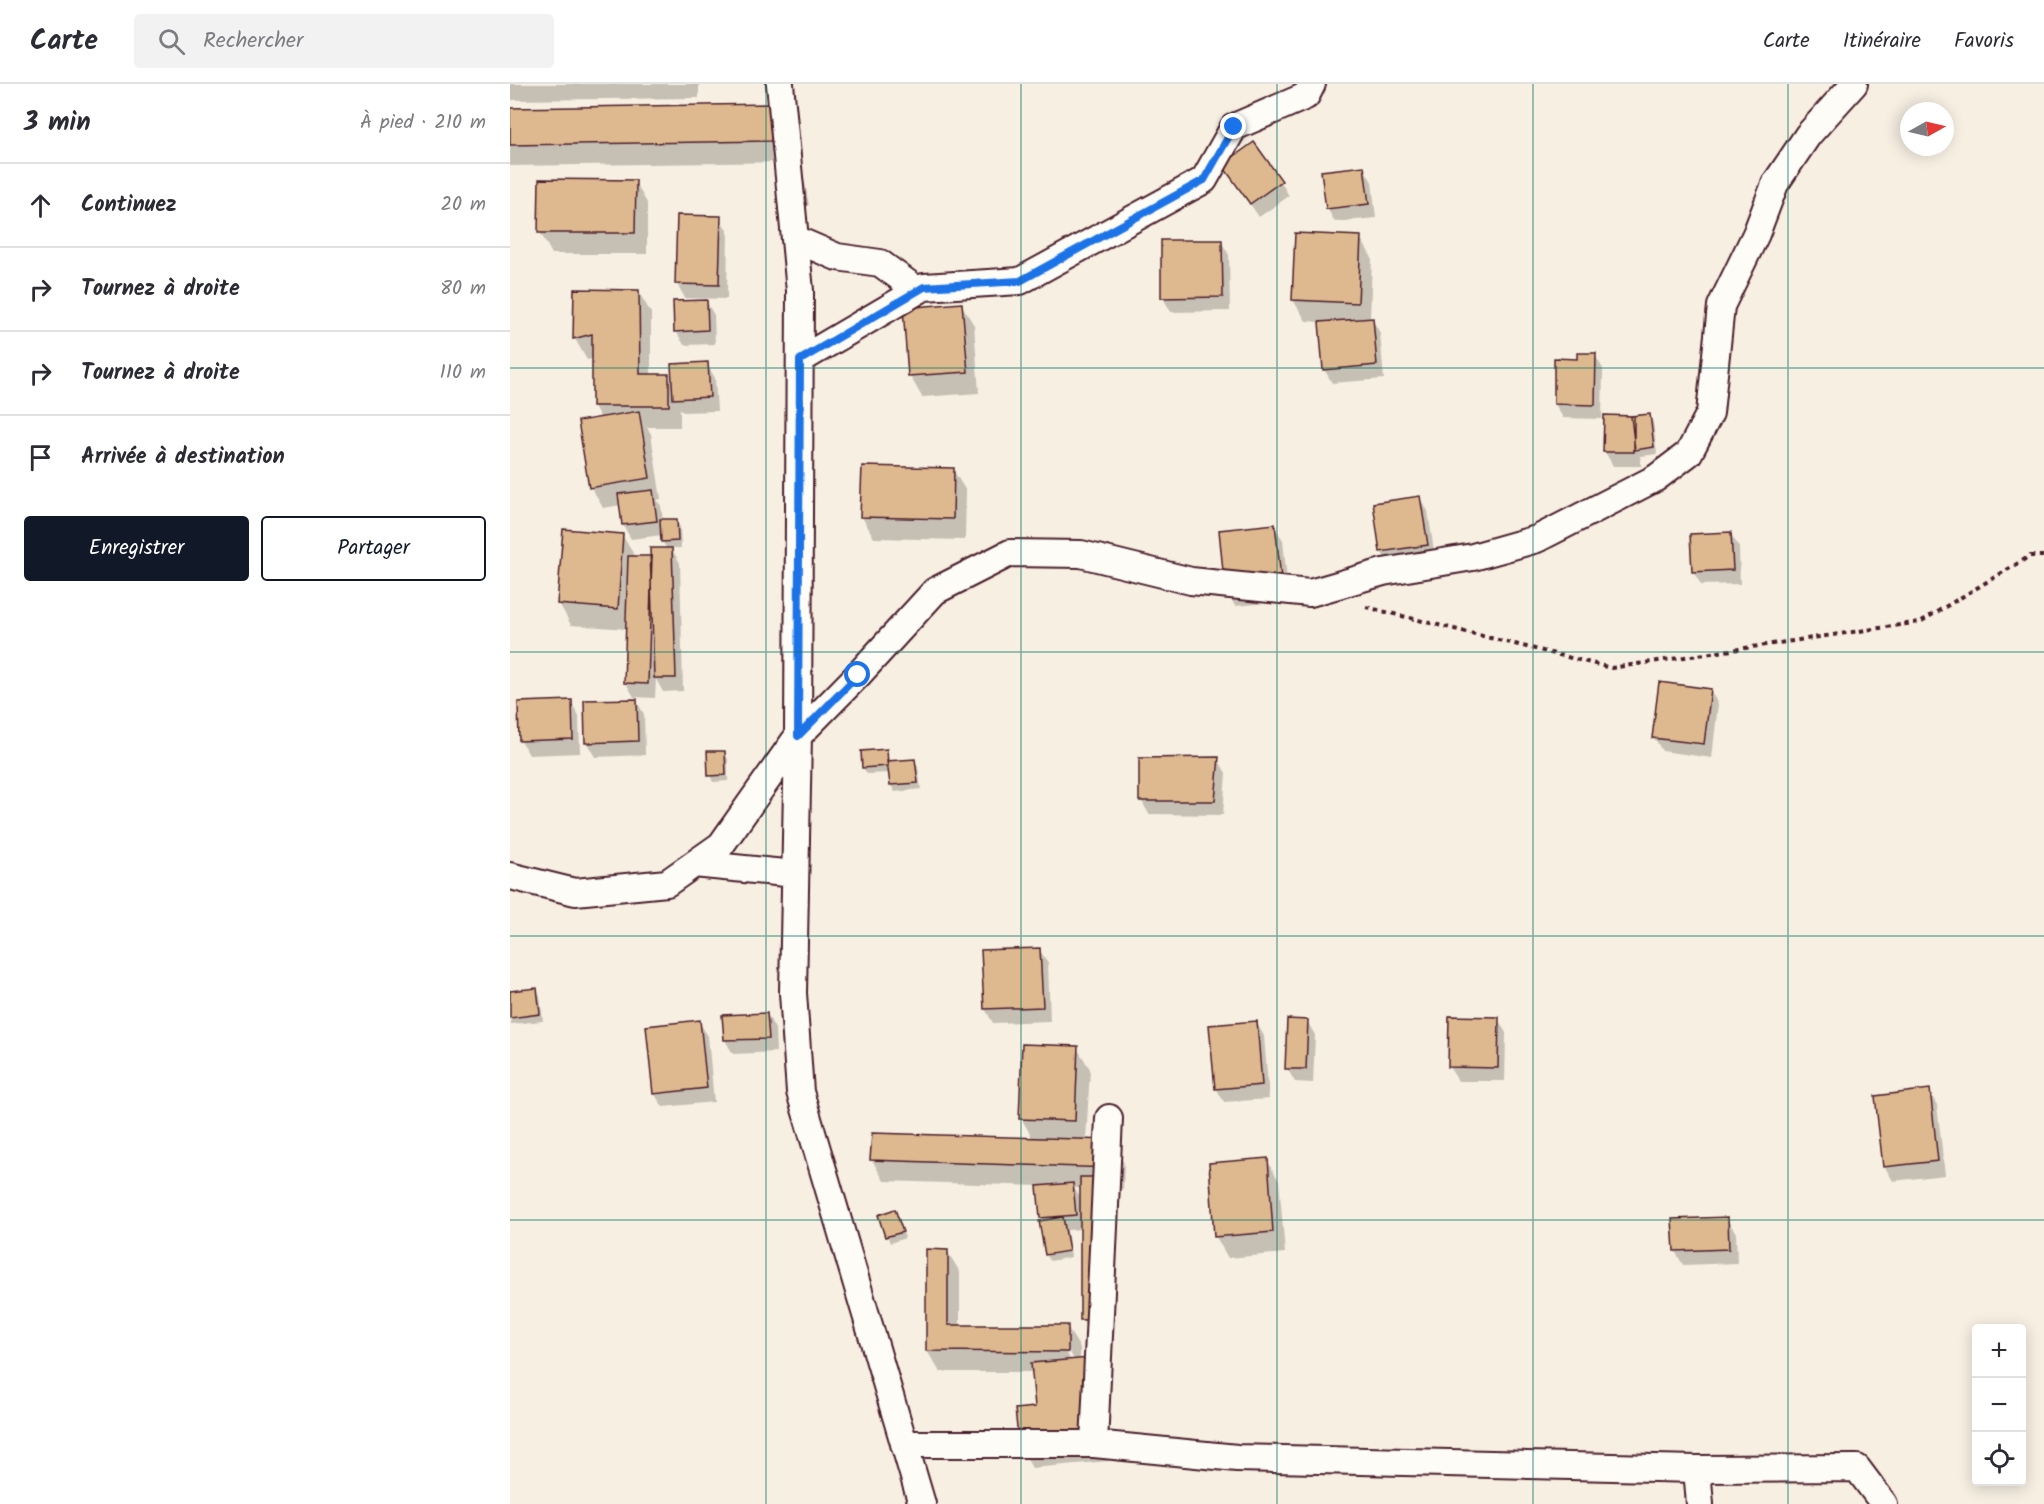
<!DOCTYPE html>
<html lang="fr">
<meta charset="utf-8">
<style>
body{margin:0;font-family:Kalam,sans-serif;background:#f2f2f3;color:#2b2b33}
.controls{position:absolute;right:18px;bottom:18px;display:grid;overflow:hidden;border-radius:6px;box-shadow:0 3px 15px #0003}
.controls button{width:54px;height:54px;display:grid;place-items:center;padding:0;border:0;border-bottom:2px solid #e1e1e2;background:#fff;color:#2b2b33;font:30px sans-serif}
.compass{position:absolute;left:1390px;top:18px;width:54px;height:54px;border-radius:50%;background:#fff;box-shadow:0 3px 15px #0003;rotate:82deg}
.stop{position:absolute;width:18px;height:18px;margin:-14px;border:4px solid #1a73e8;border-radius:50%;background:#fff}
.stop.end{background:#1a73e8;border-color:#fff;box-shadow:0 2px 6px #0008}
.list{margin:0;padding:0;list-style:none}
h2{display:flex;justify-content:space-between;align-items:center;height:78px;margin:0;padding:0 24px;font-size:26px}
h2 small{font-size:20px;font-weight:400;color:#7c7c81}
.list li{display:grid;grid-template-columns:39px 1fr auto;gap:18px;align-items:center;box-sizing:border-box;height:84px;padding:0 24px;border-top:2px solid #e1e1e2}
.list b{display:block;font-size:22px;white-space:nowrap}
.list em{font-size:20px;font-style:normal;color:#7c7c81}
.actions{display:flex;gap:12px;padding:18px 24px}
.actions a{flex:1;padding:14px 0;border:2px solid #111827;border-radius:6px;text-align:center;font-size:21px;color:#111827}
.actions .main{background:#111827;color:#fff}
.icon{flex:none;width:33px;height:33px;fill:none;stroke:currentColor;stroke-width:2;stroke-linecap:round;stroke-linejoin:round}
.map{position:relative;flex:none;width:1534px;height:1420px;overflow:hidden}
header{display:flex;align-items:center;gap:36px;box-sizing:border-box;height:84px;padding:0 30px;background:#fff;border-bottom:2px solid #e1e1e2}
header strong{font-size:28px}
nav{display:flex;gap:33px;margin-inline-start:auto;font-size:21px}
.search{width:420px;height:54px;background:#f2f2f3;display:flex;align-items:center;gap:15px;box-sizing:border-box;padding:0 21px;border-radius:6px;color:#7c7c81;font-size:22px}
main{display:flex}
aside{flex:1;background:#fff}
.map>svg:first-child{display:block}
.shadow{fill:#0003;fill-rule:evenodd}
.building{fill:#deb98f;stroke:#4a1f2b;stroke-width:1.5}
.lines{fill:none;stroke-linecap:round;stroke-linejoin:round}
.street-casing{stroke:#4a1f2b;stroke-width:30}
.path{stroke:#4a1f2b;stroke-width:4;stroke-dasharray:4.5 4.5;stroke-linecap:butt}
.street{stroke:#fdfcf7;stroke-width:26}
.route{stroke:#1a73e8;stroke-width:8}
.grid{fill:none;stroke:#0f766e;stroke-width:1.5;stroke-opacity:0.55}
</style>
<header>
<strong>Carte</strong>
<div class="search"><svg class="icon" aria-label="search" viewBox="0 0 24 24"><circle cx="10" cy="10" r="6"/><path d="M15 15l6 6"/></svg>Rechercher</div>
<nav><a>Carte</a><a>Itinéraire</a><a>Favoris</a></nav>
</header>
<main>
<aside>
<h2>3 min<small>À pied · 210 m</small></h2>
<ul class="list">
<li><svg class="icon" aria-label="ahead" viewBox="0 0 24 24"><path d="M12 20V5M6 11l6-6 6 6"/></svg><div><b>Continuez</b></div><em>20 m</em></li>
<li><svg class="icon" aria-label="right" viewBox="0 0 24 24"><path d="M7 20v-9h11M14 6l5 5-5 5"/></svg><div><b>Tournez à droite</b></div><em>80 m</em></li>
<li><svg class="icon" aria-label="right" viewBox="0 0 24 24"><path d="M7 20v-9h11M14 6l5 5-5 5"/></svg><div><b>Tournez à droite</b></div><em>110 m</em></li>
<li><svg class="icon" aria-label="arrive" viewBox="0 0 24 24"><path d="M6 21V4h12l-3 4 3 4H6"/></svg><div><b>Arrivée à destination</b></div></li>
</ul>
<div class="actions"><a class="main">Enregistrer</a><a>Partager</a></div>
</aside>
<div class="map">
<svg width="1534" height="1420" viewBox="0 0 1534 1420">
<rect width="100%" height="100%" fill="#f7efe2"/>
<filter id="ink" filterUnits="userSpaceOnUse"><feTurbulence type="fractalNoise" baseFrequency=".0167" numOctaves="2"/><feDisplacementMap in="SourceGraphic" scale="12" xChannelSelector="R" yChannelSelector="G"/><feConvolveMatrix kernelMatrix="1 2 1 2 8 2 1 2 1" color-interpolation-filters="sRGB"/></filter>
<g filter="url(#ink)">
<path class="shadow" d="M0 0H189V14L0 16Z
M259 22 272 78 0 82V25Z
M714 82 771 98 779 112 749 133Z
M854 84 862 98 866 134 825 138 817 124Z
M291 92 295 99 299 121 274 125 270 119 266 97Z
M125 98 137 119V170H42L30 148Z
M210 134 218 148 217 215 175 214 167 200Z
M850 153 862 174 860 235H862L870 249 874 295 822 299 814 285 810 238 796 237 783 216Z
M711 157 719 171 720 227 661 228 653 214Z
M65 207H128L141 229V292H158L164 302 197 280 205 294 207 327 173 328 170 324V343H137L141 350 151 415 147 416 151 422 153 437H166L170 443 171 464H161L170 479 173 607 153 608 146 595 145 614 124 613 116 599 117 545 61 541 49 519 112 451 125 472 142 474 157 465 152 457V451L121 455 113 441 111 421 93 424 81 403 91 335 84 322V274L77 276 65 255Z
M196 217 204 231 205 260 174 261 166 247Z
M451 220 464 241 469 309 412 313 400 292 394 225Z
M1085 271 1093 285 1092 335 1053 334 1045 320Z
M1139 331 1143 338 1147 370 1131 372V382H1103L1095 368 1124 333Z
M443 386 456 407 455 456 364 454 352 433Z
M909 413 918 427 925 474 879 481 871 467Z
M764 442 773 456 779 517 725 522 717 508Z
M1220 449 1229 463 1230 500 1191 501 1183 487Z
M1200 606 1208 620 1202 674 1152 667 1144 653Z
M126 616 134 630 135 671 85 673 77 659Z
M61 618 69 632 70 669 19 671 11 657Z
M376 667 380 679 405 676 408 683 411 705 385 708 381 701 380 689 357 690 353 683Z
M214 668 218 675V697L203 698 200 691Z
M708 675 716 689 713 731 639 730 631 716Z
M529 865 538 879 540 937 483 939 475 925 473 868Z
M26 906 30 912 33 937 1 940 0 909Z
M257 930 265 945 266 968 223 970 215 956 214 933Z
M988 935 996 949 995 997H948L939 983Z
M797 937 805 951 803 999 785 998 777 984Z
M189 938 198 952 204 1018 153 1023 144 1009Z
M746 938 754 952 759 1015 714 1018 706 1004Z
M567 964 580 985 576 1057 602 1058 614 1079 613 1105H601L603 1108 604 1249H580L572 1235V1145L557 1146 561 1173 540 1177 536 1170 529 1102 374 1097 362 1076 523 1055 511 1034ZM564 1104H572V1116Z
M1419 1007 1427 1021 1435 1091 1383 1097 1375 1083 1366 1013Z
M757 1076 769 1097 775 1169 718 1174 706 1153Z
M385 1127 395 1154 380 1159 370 1132Z
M1217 1135 1226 1149 1227 1179 1173 1181 1165 1167Z
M437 1167 450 1188V1243H557L570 1264V1276L591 1296 599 1377 522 1384 510 1362 527 1325 524 1288H430L417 1267ZM555 1260 565 1277H561L553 1262Z"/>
<path class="building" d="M260 20 261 57 0 61V24Z
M744 58 772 97 740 120 712 81Z
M854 82 859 120 816 125 811 87Z
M29 95 126 96 125 149H28Z
M167 131 211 132 209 201 165 200Z
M785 149 851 152 848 219 782 216Z
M651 156H712L713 213 651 214Z
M64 205 129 206 130 290H159V322H82V250L63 255Z
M197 216 198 246 164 248 163 217Z
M452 219 458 288 398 292 393 224Z
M863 234 867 281 813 286 809 238Z
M1067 269H1086L1085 321 1044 320V274L1067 275Z
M198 278 200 313 163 315 161 280Z
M129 327 140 394 79 404 68 337Z
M1140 330 1144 363 1125 366 1121 332Z
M1094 331 1124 332V368H1093Z
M352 382 444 384 443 435 350 433Z
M143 406 147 437 112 441 108 410Z
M910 412 918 461 870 468 863 419Z
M150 435H167L168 457 151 458Z
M765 440 772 503 715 508 709 446Z
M53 445 113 450 108 525 47 520Z
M1221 448 1223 486 1182 488 1180 450Z
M140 464H162L166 594H144Z
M118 472H142L138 600 114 599Z
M1149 598 1201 605 1194 660 1142 654Z
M127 615 128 657 75 659 74 616Z
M62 616 63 655 9 657 8 618Z
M377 665 378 682 352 684 351 667Z
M197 667H215L216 691 198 692Z
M709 673 705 717H629V674Z
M405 675 408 699 380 701 377 677Z
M530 864 533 923 474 925 471 866Z
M27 904 30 930 0 934V907Z
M257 929 259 955 214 956 212 931Z
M939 932 989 933 988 984 938 983Z
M777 935 798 936 796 985H775Z
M190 936 197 1004 143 1010 136 942Z
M747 937 752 1001 705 1005 699 941Z
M512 960 568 962 565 1037 509 1035Z
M1420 1005 1428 1077 1373 1083 1365 1012Z
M362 1049 602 1056 601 1084 360 1076Z
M758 1074 763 1148 704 1153 699 1079Z
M570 1093H596L597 1235 570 1236Z
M563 1099 566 1131 530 1134 527 1102Z
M385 1125 393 1148 375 1153 368 1131Z
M553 1133 559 1167 535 1171 529 1137Z
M1218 1133 1219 1165 1164 1167 1162 1135Z
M416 1165 438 1166V1241H558V1268L416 1267Z
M580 1274 587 1356 509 1363 505 1325 525 1323 521 1279Z"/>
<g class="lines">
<g class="street-casing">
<path id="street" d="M270 0 290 207 288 652 283 909 290 1008 412 1420
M285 155 327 173 370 179 407 206
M290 276 414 203 510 197 694 96 724 43 796 12 802 0
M184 780 285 790
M0 792 65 808 157 799 211 761 288 652 348 591 425 507 500 469 571 470 681 497 800 509 873 488 963 473 1027 455 1146 394 1179 369 1200 329 1211 222 1246 150 1265 100 1298 51 1344 0
M394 1360H584L727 1374 1187 1385 1347 1384 1374 1420
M584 1360 599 1034
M1187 1385 1190 1420"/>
</g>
<path class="path" d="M856 523 1101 584 1410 538 1520 472H1534"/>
<use href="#street" class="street"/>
</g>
</g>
<g class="lines" filter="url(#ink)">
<path class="route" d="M348 591 288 652 290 276 414 203 510 197 694 96 724 43"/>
</g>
<path class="grid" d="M256 0V1420M511 0V1420M767 0V1420M1023 0V1420M1278 0V1420M0 284H1534M0 568H1534M0 852H1534M0 1136H1534"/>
</svg>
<div class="controls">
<button>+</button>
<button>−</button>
<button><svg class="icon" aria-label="locate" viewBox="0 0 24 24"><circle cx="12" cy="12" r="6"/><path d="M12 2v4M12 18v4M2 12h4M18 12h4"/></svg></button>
</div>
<svg class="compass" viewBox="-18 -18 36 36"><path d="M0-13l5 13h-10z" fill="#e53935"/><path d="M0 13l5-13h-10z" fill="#7c7c81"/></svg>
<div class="stop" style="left:348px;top:591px"></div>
<div class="stop end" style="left:724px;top:43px"></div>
</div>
</main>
